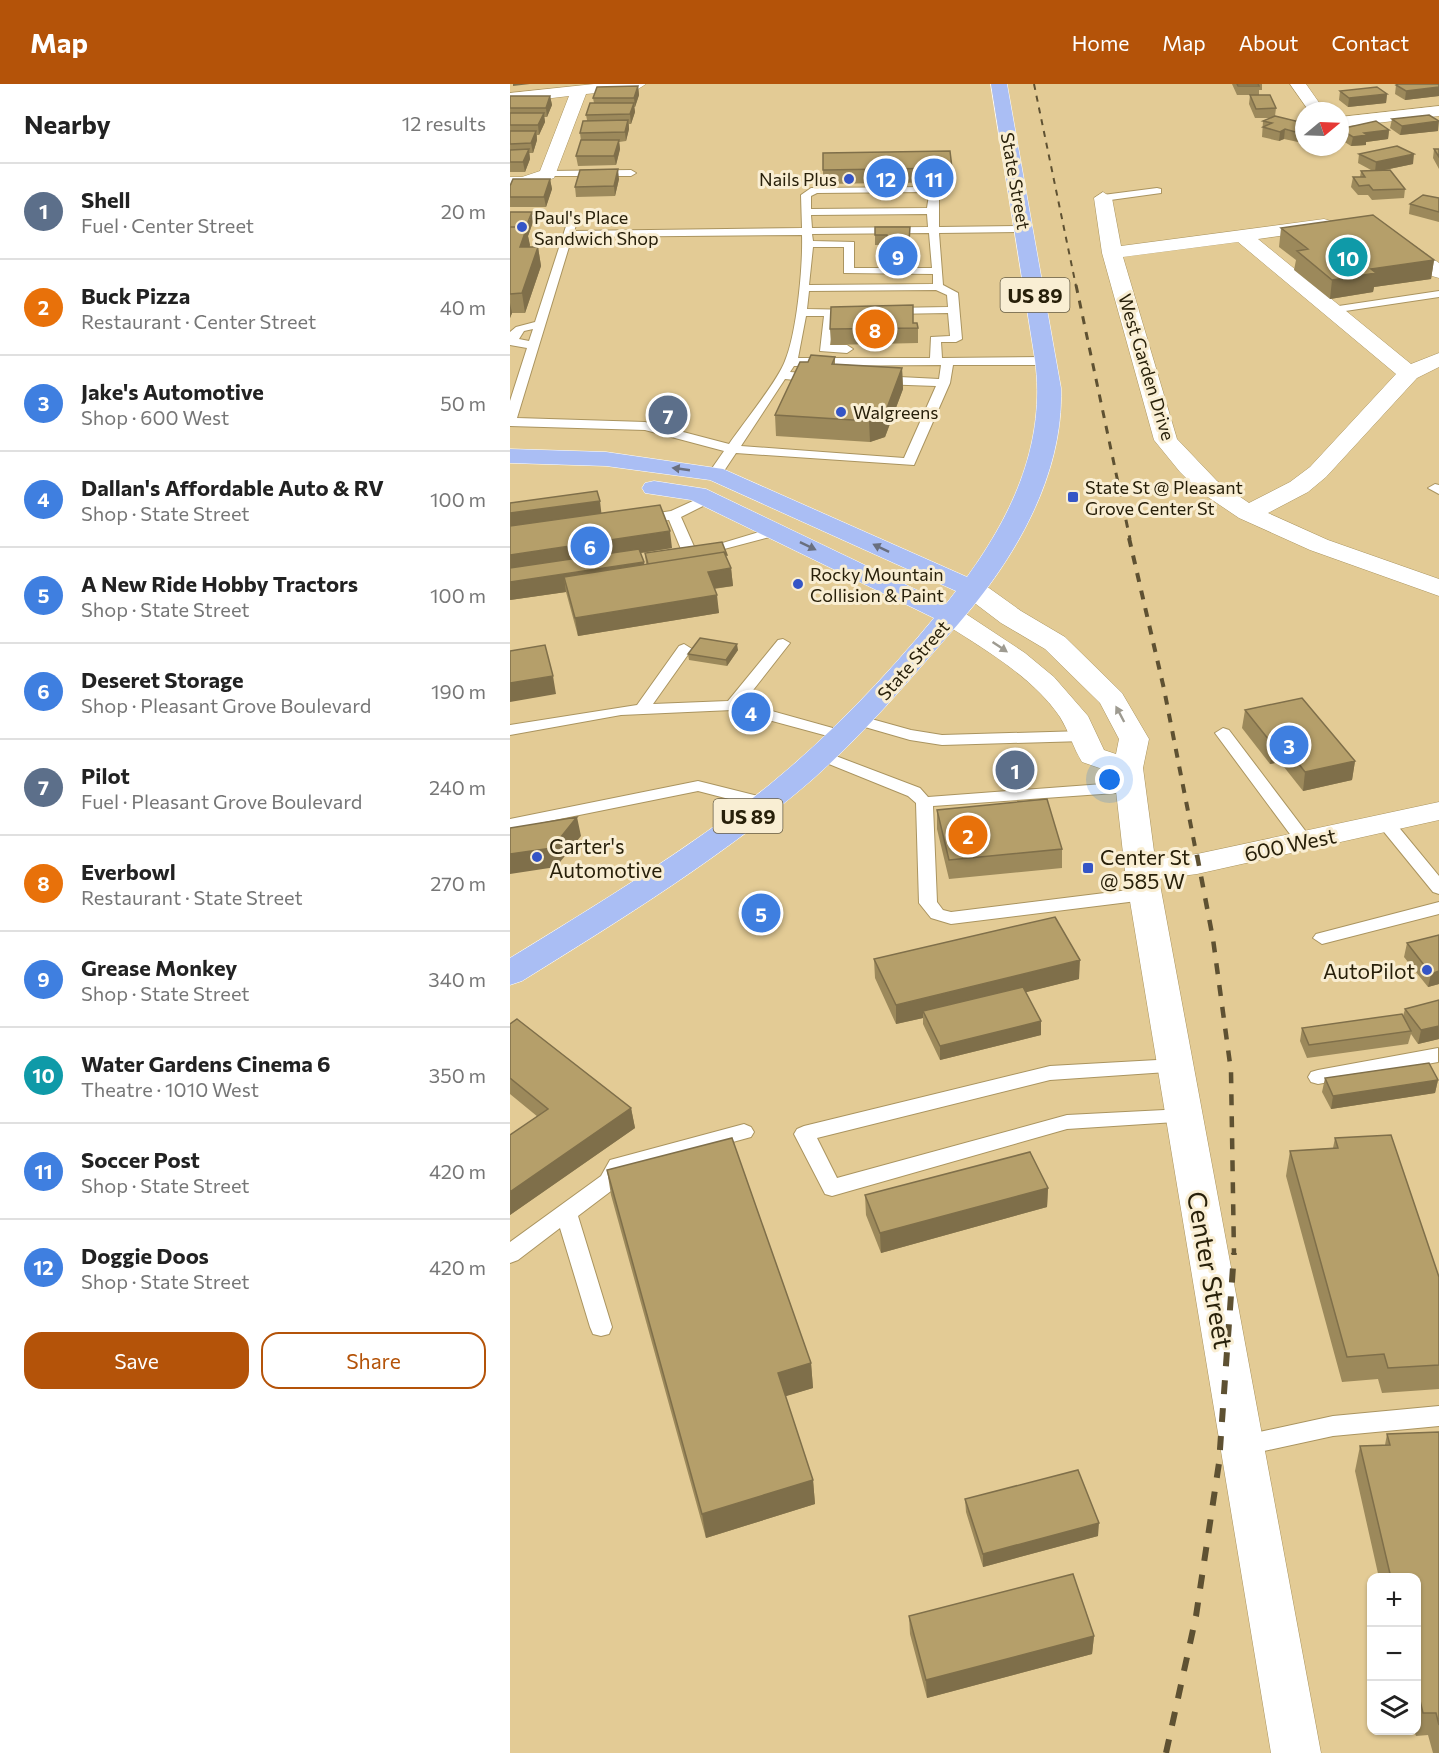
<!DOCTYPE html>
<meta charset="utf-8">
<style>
body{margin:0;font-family:Commissioner,sans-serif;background:#f6f6f6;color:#222}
.controls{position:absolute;right:18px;bottom:18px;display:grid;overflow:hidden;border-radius:12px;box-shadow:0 2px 4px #0004}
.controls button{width:54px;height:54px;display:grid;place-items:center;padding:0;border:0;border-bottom:2px solid #e0e0e0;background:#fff;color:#222;font:30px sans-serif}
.compass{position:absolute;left:785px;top:18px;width:54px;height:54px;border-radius:50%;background:#fff;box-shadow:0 2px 4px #0004;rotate:71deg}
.you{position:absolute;left:600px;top:696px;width:21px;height:21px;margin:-15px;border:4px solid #fff;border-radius:50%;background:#1a73e8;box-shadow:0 0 0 9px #1a73e833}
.badge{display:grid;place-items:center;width:39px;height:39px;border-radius:50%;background:#b45309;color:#fff;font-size:20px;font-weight:700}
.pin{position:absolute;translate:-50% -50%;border:3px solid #fff;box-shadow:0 2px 6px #0006}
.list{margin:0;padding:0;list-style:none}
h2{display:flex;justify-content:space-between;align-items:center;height:78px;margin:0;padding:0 24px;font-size:26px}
h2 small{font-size:20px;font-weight:400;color:#767676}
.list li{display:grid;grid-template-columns:39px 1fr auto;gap:18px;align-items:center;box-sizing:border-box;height:96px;padding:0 24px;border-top:2px solid #e0e0e0}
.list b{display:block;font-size:22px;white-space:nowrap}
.list p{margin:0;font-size:20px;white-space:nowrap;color:#767676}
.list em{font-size:20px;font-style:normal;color:#767676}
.actions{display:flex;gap:12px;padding:18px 24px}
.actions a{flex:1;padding:14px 0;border:2px solid #b45309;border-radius:18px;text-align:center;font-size:21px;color:#b45309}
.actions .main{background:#b45309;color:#fff}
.icon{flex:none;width:33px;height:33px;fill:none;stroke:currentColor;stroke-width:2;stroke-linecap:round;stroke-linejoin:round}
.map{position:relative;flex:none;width:929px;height:1669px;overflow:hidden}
header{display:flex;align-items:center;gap:36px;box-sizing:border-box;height:84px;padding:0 30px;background:#b45309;color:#fff}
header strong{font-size:28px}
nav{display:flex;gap:33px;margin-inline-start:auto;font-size:21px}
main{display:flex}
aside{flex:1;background:#fff}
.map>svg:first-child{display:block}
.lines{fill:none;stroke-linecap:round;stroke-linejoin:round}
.lane-casing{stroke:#aa945f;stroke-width:2}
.street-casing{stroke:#aa945f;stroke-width:1}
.secondary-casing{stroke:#aa945f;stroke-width:1}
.primary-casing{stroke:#fff;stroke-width:1}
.lane{fill:#fff;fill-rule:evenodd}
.street{fill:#fff;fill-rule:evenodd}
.secondary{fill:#fff;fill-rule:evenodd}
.primary{fill:#aabef4;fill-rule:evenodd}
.rail-far4{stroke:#5e5132;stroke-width:2;stroke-dasharray:6 6;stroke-linecap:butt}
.rail-far3{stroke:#5e5132;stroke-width:3;stroke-dasharray:8 8;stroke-linecap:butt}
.rail-far2{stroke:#5e5132;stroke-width:4;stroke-dasharray:9 9;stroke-linecap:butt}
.rail-far1{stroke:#5e5132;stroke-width:4.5;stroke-dasharray:11 11;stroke-linecap:butt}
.rail{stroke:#5e5132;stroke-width:6;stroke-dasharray:14 14;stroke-linecap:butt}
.wall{fill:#9c895b}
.shaded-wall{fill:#7f6f4a}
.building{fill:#b59f6a;stroke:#7f6f4a;stroke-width:1.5}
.oneway{fill:#696f7f}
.oneway2{fill:#9e9b91}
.poi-dot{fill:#3555c6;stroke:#f9eed3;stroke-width:2}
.labels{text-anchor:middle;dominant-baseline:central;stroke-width:6;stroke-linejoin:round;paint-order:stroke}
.far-poi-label{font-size:18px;fill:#28200a;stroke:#f9eed3;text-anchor:start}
.far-street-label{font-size:18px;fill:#28200a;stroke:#f9eed3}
.shield{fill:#f9eed3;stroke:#675e46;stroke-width:1.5}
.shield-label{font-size:20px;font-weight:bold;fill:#28200a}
.street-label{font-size:21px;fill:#28200a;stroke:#f9eed3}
.poi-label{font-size:21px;fill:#28200a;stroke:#f9eed3;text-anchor:start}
.near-street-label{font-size:26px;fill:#28200a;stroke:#f9eed3}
</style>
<header>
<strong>Map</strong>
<nav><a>Home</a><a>Map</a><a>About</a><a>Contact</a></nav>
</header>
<main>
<aside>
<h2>Nearby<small>12 results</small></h2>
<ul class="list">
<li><span class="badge" style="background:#5c6f8a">1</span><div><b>Shell</b><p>Fuel · Center Street</p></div><em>20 m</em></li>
<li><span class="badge" style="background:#e8710a">2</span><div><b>Buck Pizza</b><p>Restaurant · Center Street</p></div><em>40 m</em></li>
<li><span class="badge" style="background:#3f7fe0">3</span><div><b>Jake's Automotive</b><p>Shop · 600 West</p></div><em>50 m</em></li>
<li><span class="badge" style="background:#3f7fe0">4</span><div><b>Dallan's Affordable Auto &amp; RV</b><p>Shop · State Street</p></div><em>100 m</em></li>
<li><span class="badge" style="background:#3f7fe0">5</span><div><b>A New Ride Hobby Tractors</b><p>Shop · State Street</p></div><em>100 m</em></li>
<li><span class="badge" style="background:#3f7fe0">6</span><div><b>Deseret Storage</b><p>Shop · Pleasant Grove Boulevard</p></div><em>190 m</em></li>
<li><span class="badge" style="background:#5c6f8a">7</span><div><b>Pilot</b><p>Fuel · Pleasant Grove Boulevard</p></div><em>240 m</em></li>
<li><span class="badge" style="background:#e8710a">8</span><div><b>Everbowl</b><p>Restaurant · State Street</p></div><em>270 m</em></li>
<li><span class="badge" style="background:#3f7fe0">9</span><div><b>Grease Monkey</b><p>Shop · State Street</p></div><em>340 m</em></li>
<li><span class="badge" style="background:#0f9aa8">10</span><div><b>Water Gardens Cinema 6</b><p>Theatre · 1010 West</p></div><em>350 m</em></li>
<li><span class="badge" style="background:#3f7fe0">11</span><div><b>Soccer Post</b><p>Shop · State Street</p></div><em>420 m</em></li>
<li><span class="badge" style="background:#3f7fe0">12</span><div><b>Doggie Doos</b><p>Shop · State Street</p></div><em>420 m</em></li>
</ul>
<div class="actions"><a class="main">Save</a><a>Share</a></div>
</aside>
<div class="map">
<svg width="929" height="1669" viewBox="0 0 929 1669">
<rect width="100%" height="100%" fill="#e3cb95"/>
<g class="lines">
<g class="lane-casing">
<path id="lane" d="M38 87 121 86 126 89 121 92H35V88Z
M418 103 429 110V143L514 142 519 145 514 148 429 149 433 201 448 209 452 255 446 258H431L432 274 535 273 541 277 535 281H443L440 299 404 381 226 369 210 393 205 394 198 390 214 367 135 346 0 342V317L17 264 0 261V248L6 243 25 238 58 136 0 137V131L64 130 69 133 64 147 292 144 291 111 301 104ZM412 108 419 111 417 124 301 125V112L307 109ZM417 130 418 143 302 144 301 131ZM419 149 422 184H344V158L303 157 302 150ZM292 151C293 182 287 248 275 277 267 298 234 338 219 360L135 338 7 334 62 153ZM303 163H334V189L423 190V200L299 201ZM426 206 437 211 438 223 380 224 374 227 380 230 438 229 440 252 421 253 420 274H288L296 232H314L310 267 337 269 343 265 337 261H320L325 232 347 230V226L297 225 299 207ZM23 245 19 257 9 255 14 247ZM431 281 429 295 370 292 364 296 370 300 426 302 394 374 231 362 275 295 306 298 312 294 306 290 280 288 284 282Z
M647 104 651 105V109L593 117 588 114 593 111Z
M929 207V213L822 229 816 226 822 223Z
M925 400 929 401V410L918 404Z
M196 411 201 412V418L171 433 186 467 266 443 273 447 271 450 180 474 173 470 159 436 130 440 123 436 130 432 161 427Z
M273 555 280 559 233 619 337 648 339 651 337 654H325L222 626 111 631 0 651V641L127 621 169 562 174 560 182 565 143 620 218 617 268 556Z
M347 631 401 646 432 651 574 647 582 652 574 657 432 661 400 656 341 639 339 636Z
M713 644 719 646 800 753 803 757 800 761H788L705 649Z
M310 666 410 704 418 713 620 698 628 703 620 708 423 722 427 818 433 826 441 828 635 804 644 810 635 816 441 840 421 834 409 819 406 719 398 712 304 674 302 671Z
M188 697 260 715 262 719 254 724 188 707 0 745V735Z
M876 734 882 735 929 792V810L923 808 870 743 868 739 870 735Z
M929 818V830L812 860 803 854 806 850Z
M928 964V978L808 1000 801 998 798 993 801 988 808 986Z
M665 975 672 977 675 982 672 987 540 996 307 1054 327 1094 557 1031 674 1025 681 1027 684 1032 681 1037 557 1045 322 1112 315 1110 284 1050 287 1045 294 1042 540 982Z
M234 1040 241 1043 244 1048 241 1053 114 1088 105 1104 68 1132 102 1243 99 1250 91 1252 83 1250 80 1243 50 1144 8 1176 0 1179V1158L91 1092 100 1076Z
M929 1322V1342L823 1352 731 1372 723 1369 719 1362 723 1355 731 1352 823 1332Z"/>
</g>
<g class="street-casing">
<path id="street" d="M84 0H136L128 5 76 10 44 94 14 103H0V93H12L30 87 59 12 0 19V9Z
M780 0H796L815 27H799Z
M929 22V32L830 43V33Z
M593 108 602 114 611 162 814 135 821 137 823 141 821 145 748 155 901 280 929 269V283L907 294 816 393 798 408 758 429 818 456 929 495V512L800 466 729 434 689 407 670 388 644 356 592 169 584 114ZM728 158 886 290 800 383 780 398 739 419 707 397 667 355 613 173Z
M885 151 892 153 929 179V194L922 192 878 161 875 157 878 153Z"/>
</g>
<g class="secondary-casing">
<path id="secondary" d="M463 497 472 499 511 527 555 553 612 609 639 655 633 684 645 775 687 770 929 718V736L687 790 649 795 811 1669H761L615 787 604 689 572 678C563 664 559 647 550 633 522 592 472 564 432 538L428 532 432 526 441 524 450 526 515 569 544 593 578 632 594 666 606 670 609 655 590 619 535 565 491 539 454 511 450 505 454 499Z"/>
</g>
<g class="primary-casing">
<path id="primary" d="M481 0H497L551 304C554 392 504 476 449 539 402 593 357 647 303 695 214 772 112 835 12 897L0 901V874C88 820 177 766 258 702 319 652 374 595 424 534L181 416 135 409 132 404 135 399 144 397 196 405 436 520 446 507 200 396 96 382 0 379V365L96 368 213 385 457 493C504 428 536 357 525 276Z"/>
</g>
<use href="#lane" class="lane"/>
<use href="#street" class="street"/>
<use href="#secondary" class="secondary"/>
<use href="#primary" class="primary"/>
<path class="rail-far4" d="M524 0 566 202"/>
<path class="rail-far3" d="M566 201 620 455"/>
<path class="rail-far2" d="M619 454 654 605 687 773"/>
<path class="rail-far1" d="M687 771 703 855 721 987 724 1171"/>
<path class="rail" d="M656 1669 686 1532 709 1379 724 1169"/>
</g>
<path class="wall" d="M722 0H752V6H749V11L766 24 765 32 794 39 788 58 774 55 769 57 752 53 753 37 760 34H745L739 20 740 11H727Z
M886 1H929V12L895 16 885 10Z
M128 2 129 11 125 23H124L125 28 121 40H119V45L116 57 109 58 110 65 106 81 68 82 66 72 71 57 70 49 77 36 76 31 84 19 83 14Z
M830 7 877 10 876 19 838 23 829 16Z
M0 12H40L42 21 37 33H34L35 38 29 51H27V56L23 69H19L20 75 15 88H0Z
M882 35 928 47 890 51 880 44Z
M830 44 879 46 878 55 856 58V61L841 62 830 55Z
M924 65H929V85L923 74Z
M849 70 903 80 874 86 895 105 894 114 862 116 858 111H848L841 103 843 93H850L851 87 861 86 848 79Z
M442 84V98L313 100V86Z
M40 95 42 105 36 123H0V102Z
M109 95 105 112 66 113 65 103Z
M929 114V138L899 130 900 120Z
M0 128 23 138 18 152 20 163H28L31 182 15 229H2L0 234Z
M400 143 398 182H377V161H365V151Z
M771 144 924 176 921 195 864 203 863 208 820 215 784 186 786 176 769 163Z
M404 239 408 244V259L321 261 320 245Z
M325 273V280L392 284 393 305 375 353 360 358 266 352 265 331 298 278Z
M92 429 162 464 131 469 134 481 136 480 135 469 217 475 221 484 223 502 204 505 209 529 68 552 56 508 0 516Z
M228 566 217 582 179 576 178 570Z
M735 626 845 677 842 696 793 707 770 678 760 680 732 644Z
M427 726 552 765V784L439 795 427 745Z
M929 851V900L918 903 894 873 897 859Z
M364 875 569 895 516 908 531 951 430 976 413 940V934L386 940 365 894Z
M929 916V955L908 960 901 950 898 960 797 974 790 957 792 944 893 932 895 925Z
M0 940 121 1024 125 1044 0 1131V1051L28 1033 0 1010Z
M815 994 928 996 925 1009 821 1025 812 1008Z
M825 1054 929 1193V1305L872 1309 868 1295 832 1298 776 1092 780 1067 823 1064Z
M97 1086 301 1279 303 1304 275 1312 303 1396 305 1420 196 1454 101 1111Z
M538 1104 537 1123 371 1169 356 1131 355 1111Z
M929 1348V1669H923L918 1651 906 1652 904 1647H906V1494H869L845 1387 850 1362 875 1361 877 1350Z
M455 1415 588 1452 473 1483 456 1428Z
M399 1532 584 1552 582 1570 417 1614 400 1550Z"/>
<path class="shaded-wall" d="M3 0H20L3 2Z
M128 2 129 11 125 23 124 14Z
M929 3V12L895 16 896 7Z
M877 10 876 19 838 23 839 14Z
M40 12 42 21 37 33 36 24Z
M124 19 125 28 121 40 120 30Z
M34 29 35 38 29 51 28 41Z
M118 36 119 45 116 57 115 48Z
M929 37 928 47 890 51 892 42Z
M775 45 774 55 769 57 770 48Z
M879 46 878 55 856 58V61L841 62 843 53 854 49Z
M26 47 27 56 23 69 21 59Z
M794 47V55L788 58 789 49Z
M109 56 110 65 106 81 104 72Z
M19 65 20 75 15 88 13 78Z
M904 70 903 80 865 88 866 78Z
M108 85 109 95 105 112 104 102Z
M40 95 42 105 36 123 34 113Z
M22 128 23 138 18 152 20 161 13 182 10 163Z
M400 143V153L398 182V172Z
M28 163 31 182 15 229 12 209Z
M924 176 921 195 864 203 863 208 820 215 822 196 861 185Z
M0 219 2 229 0 234Z
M392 284 393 305 375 353 360 358 359 337Z
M90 417 92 434 0 447V429Z
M160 447 162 464 0 489V471Z
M134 478 136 496 54 493 56 508 0 516V498Z
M221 484 223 502 200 505 198 488Z
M207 511 209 529 68 552 65 534Z
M227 560 228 566 217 582 216 576Z
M43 592 46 610 0 618V599Z
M773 659 770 678 760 680 763 661Z
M845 677 842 696 793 707 795 688Z
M67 733 71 752 46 783 0 790V770Z
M570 876 569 895 416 933 413 927V934L386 940V921Z
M929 887V900L918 903 921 890Z
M531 937V951L430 976V962Z
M929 942V955L908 960 911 946Z
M928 996 925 1009 821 1025 823 1012Z
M121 1024 125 1044 0 1131V1108Z
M538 1104 537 1123 371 1169 370 1149Z
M301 1279 303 1304 270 1314 268 1289Z
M303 1396 305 1420 196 1454 192 1430Z
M589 1439 588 1452 473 1483V1470Z
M584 1552 582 1570 417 1614 416 1596Z"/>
<path class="building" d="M727 0H748L749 2H728Z
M888 0H928L929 1V3L896 7 886 1Z
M128 2 124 14H83L87 3Z
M867 3 877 10 839 14 830 7Z
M740 11H760L766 24 746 25Z
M0 12H40L36 24H0Z
M80 19H124L120 30 76 31Z
M0 29H34L28 41H0Z
M919 31 929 37 892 42 882 35Z
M765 32 794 39V47L789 49 775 45 770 48 753 43 762 39 753 37Z
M118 36 115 48 70 49 73 37Z
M866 37 879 46 854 49 857 51 843 53 830 45Z
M0 47H26L21 59 0 60Z
M71 56H109L104 72H66Z
M887 62 904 70 866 78 849 70Z
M19 65 13 78H0V66Z
M924 65H929V73Z
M440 67 442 84 313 86V69Z
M108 85 104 102 65 103 70 86Z
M880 86 895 105 863 106 859 101 849 102 843 93H855L851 87Z
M3 95H40L34 113H0V102Z
M913 111 929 114V128L900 120Z
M0 128H22L16 143H0Z
M863 131 924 176 861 185 866 189 822 196 787 167 798 165 771 144Z
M0 143H17L10 163H28L12 209 0 210Z
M365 143H400L398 172H376L377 151H365Z
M403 221V239H407L408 244 320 245 321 223Z
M301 271 325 273 322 280 392 284 374 332 359 337 265 331 290 278H298Z
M87 407 90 417 0 429V419Z
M150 421 160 447 0 471V442Z
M212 458 217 471H216L214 468 138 480 135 469Z
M129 465 134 478 0 498V484Z
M214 468 221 484 198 488 207 511 65 534 54 493Z
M190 554 227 560 216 576 178 570Z
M35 561 43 592 0 599V567Z
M792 614 845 677 795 688 773 659 763 661 735 626Z
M537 715 552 765 439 776 427 726Z
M67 733 42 764 0 770V744Z
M545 833 570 876 386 921 364 875Z
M929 851V887L921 890 897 859Z
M513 903 531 937 430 962 413 927Z
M929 916V942L911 946 895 925Z
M892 930 901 947 799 961 792 944Z
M7 935 121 1024 0 1108V1051L38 1025 0 994V940Z
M919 979 928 996 823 1012 815 994Z
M881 1051 929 1193V1281L878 1284 874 1270 837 1273 780 1067 828 1064 825 1054Z
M222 1054 301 1279 268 1289 303 1396 192 1430 97 1086Z
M520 1068 538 1104 370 1149 355 1111Z
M929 1348V1641L926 1629H913L906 1600V1494H881L850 1362 880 1361 877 1350Z
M568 1386 589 1439 473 1470 455 1415Z
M563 1490 584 1552 416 1596 399 1532Z"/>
<defs><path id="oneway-solid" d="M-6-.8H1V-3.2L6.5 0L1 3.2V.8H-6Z" transform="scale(1.5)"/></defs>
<g class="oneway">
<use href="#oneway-solid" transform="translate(171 385) rotate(-172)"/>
<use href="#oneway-solid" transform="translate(298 462) rotate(26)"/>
<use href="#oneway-solid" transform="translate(371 464) rotate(-154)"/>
</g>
<g class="oneway2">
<use href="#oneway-solid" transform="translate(490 563) rotate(34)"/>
<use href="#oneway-solid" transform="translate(610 630) rotate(-118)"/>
</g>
<g class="poi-dot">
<circle cx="339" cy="95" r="6"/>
<circle cx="12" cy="143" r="6"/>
<circle cx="331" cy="328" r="6"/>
<rect x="557" y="407" width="12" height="12" rx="3"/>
<circle cx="288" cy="500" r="6"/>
<circle cx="27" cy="773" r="6"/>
<rect x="572" y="778" width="12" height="12" rx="3"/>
<circle cx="917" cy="886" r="6"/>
</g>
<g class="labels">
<g class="far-poi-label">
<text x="327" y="95" text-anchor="end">Nails Plus</text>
<text x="24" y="133">Paul's Place<tspan x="24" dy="21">Sandwich Shop</tspan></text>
<text x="343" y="328">Walgreens</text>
<text x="575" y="403">State St @ Pleasant<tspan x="575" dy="21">Grove Center St</tspan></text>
<text x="300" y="490">Rocky Mountain<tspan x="300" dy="21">Collision &amp; Paint</tspan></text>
</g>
<g class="far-street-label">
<text transform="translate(506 97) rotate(80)">State Street</text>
<text transform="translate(637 283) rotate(73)">West Garden Drive</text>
<text transform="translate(403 576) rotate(-49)">State Street</text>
</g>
<g class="shield">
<rect x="490.5" y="194" width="69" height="34" rx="4.5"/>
<rect x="203.5" y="715" width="69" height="34" rx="4.5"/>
</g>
<g class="shield-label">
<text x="525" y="211">US 89</text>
<text x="238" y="732">US 89</text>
</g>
<g class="street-label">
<text transform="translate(780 760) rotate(-12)">600 West</text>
</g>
<g class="poi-label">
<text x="39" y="761">Carter's<tspan x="39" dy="24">Automotive</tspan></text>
<text x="590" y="772">Center St<tspan x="590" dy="24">@ 585 W</tspan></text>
<text x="905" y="886" text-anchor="end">AutoPilot</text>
</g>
<g class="near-street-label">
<text transform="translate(701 1186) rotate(80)">Center Street</text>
</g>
</g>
</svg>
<div class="controls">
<button>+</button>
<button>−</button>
<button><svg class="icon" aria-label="layers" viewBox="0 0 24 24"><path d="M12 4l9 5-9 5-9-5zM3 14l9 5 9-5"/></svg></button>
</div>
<svg class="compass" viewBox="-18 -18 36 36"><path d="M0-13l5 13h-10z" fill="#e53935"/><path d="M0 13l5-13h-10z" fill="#767676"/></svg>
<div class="you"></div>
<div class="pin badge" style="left:505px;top:686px;background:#5c6f8a">1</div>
<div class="pin badge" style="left:458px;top:751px;background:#e8710a">2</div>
<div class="pin badge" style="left:779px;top:661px;background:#3f7fe0">3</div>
<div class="pin badge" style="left:241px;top:628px;background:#3f7fe0">4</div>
<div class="pin badge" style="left:251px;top:829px;background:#3f7fe0">5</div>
<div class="pin badge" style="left:80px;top:462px;background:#3f7fe0">6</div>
<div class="pin badge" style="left:158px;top:331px;background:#5c6f8a">7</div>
<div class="pin badge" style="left:365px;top:245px;background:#e8710a">8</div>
<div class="pin badge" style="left:388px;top:172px;background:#3f7fe0">9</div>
<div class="pin badge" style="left:838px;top:173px;background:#0f9aa8">10</div>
<div class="pin badge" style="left:424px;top:94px;background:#3f7fe0">11</div>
<div class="pin badge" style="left:376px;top:94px;background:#3f7fe0">12</div>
</div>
</main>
